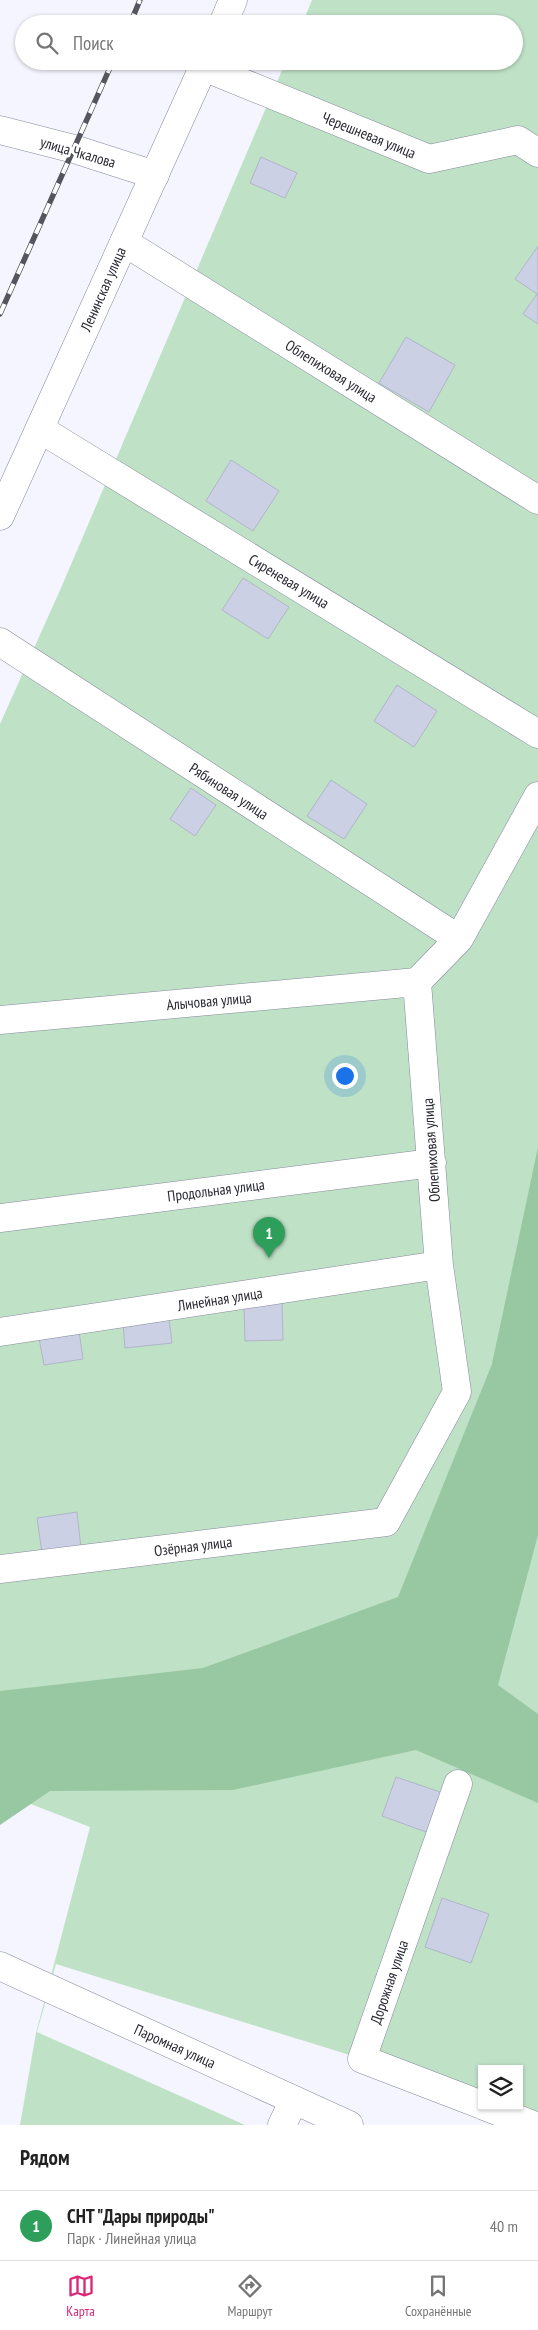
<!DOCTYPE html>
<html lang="ru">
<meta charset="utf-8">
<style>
body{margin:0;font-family:"PT Sans Narrow",sans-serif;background:#f2f2f2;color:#222}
.controls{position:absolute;right:15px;bottom:15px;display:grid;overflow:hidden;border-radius:0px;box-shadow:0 1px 4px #0004}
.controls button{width:45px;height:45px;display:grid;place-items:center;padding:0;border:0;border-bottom:1px solid #e0e0e0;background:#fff;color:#222;font:25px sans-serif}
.you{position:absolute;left:344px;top:1075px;width:18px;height:18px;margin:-12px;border:4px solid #fff;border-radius:50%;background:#1a73e8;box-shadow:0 0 0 8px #1a73e833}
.badge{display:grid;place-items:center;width:32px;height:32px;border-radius:50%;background:#db2777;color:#fff;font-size:16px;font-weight:700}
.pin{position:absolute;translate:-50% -41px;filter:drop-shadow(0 1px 2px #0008)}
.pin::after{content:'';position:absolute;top:26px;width:18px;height:15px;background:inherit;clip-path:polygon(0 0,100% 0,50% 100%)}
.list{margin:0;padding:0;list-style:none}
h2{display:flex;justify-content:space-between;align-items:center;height:65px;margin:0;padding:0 20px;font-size:21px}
h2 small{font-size:16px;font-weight:400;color:#767676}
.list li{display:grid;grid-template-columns:32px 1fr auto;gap:15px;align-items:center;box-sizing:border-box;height:70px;padding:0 20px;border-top:1px solid #e0e0e0}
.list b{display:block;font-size:19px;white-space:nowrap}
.list p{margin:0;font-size:16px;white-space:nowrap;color:#767676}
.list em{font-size:16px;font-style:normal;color:#767676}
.icon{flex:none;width:28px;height:28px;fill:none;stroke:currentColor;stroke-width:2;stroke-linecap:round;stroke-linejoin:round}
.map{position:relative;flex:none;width:538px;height:2125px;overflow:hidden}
.search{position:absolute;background:#fff;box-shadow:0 1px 4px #0004;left:15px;right:15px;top:15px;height:55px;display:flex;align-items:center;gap:12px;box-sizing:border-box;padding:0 18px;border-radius:28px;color:#767676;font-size:19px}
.sheet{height:135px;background:#fff}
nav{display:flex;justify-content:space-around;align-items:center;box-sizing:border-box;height:70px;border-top:1px solid #e0e0e0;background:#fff;font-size:14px;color:#767676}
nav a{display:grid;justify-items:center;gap:2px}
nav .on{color:#db2777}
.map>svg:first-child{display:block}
.green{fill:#bfe1c6}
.water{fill:#97c8a2}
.building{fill:#cbd0e5;stroke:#b1b5c9}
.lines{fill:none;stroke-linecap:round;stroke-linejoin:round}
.minor-casing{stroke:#85899c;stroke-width:29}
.tertiary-casing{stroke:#85899c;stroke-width:29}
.minor{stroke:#fff;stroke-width:28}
.tertiary{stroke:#fff;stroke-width:28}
.rail-casing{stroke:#54555d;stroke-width:5.5}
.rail{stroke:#fff;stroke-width:4;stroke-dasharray:11;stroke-linecap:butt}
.labels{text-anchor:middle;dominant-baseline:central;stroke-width:5;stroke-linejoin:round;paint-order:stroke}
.street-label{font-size:15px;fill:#282931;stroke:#fff}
</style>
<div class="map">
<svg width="538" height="2125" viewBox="0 0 538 2125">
<rect width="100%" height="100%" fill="#f4f5fe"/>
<path class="green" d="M312 0H538V2113L519 2106V2069H482V2096L56 1964 37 2032 245 2125H20L36 2033 90 1827 0 1792V724L61 588 286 61H514V24H302Z"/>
<path class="water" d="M538 1147V1535L498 1685 538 1714V1803L416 1750 233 1790 50 1791 0 1825V1691L203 1668 398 1597 492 1364Z"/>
<path class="building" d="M261 157 297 173 285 198 250 183Z
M538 246V324L523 314 537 294 515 279Z
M406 337 455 365 429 412 379 383Z
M231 460 279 491 253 531 206 501Z
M243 578 289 607 268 639 222 610Z
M397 685 437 711 414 747 374 721Z
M331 780 367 804 344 839 307 816Z
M191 788 216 805 195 836 170 819Z
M282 1303 283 1340 245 1341 244 1305Z
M169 1319 172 1343 125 1348 123 1324Z
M79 1331 83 1359 44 1365 39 1338Z
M77 1512 81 1548 42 1553 37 1518Z
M396 1777 443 1793 429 1833 382 1816Z
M442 1898 489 1914 471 1963 425 1947Z"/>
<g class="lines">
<g class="minor-casing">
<path id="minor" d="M204 67 429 159 518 140 538 153
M0 130 74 149 155 175
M124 242 538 500
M40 429 538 734
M0 642 459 939
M0 1020 417 982
M0 1218 432 1163
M0 1332 439 1265
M0 1569 386 1522 457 1392 439 1265 417 982 459 939 538 796
M458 1784 362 2059 482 2105
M484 2106 533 2125
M282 2125 294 2100"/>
</g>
<g class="tertiary-casing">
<path id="tertiary" d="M223 24 233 0
M0 516 206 61
M0 1966 349 2125"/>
</g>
<use href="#minor" class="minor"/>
<use href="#tertiary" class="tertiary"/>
<g class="rail-casing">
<path id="rail" d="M130 24 140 0
M0 314 113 61"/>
</g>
<use href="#rail" class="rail"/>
</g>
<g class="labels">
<g class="street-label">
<text transform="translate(369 135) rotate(22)">Черешневая улица</text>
<text transform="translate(78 152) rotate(16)">улица Чкалова</text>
<text transform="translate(103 289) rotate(-66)">Ленинская улица</text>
<text transform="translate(331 371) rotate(32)">Облепиховая улица</text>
<text transform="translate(289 581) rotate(31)">Сиреневая улица</text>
<text transform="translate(229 791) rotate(33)">Рябиновая улица</text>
<text transform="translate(209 1001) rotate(-5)">Алычовая улица</text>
<text transform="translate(431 1150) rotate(-94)">Облепиховая улица</text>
<text transform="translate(216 1190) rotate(-7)">Продольная улица</text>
<text transform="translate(220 1299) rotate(-9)">Линейная улица</text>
<text transform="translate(193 1546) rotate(-7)">Озёрная улица</text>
<text transform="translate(389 1982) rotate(-71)">Дорожная улица</text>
<text transform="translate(175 2046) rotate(24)">Паромная улица</text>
</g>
</g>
</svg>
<div class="controls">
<button><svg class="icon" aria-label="layers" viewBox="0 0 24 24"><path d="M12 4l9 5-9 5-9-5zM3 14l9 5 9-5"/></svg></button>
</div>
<div class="you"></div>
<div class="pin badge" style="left:269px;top:1258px;background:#2e9e5b">1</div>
<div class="search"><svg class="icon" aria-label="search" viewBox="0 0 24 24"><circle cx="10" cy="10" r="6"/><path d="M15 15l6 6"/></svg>Поиск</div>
</div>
<section class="sheet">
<h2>Рядом<small></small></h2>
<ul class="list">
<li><span class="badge" style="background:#2e9e5b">1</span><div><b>СНТ &quot;Дары природы&quot;</b><p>Парк · Линейная улица</p></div><em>40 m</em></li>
</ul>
</section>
<nav>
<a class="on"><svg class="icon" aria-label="map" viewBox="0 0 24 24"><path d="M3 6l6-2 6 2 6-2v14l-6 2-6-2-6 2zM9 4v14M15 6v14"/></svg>Карта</a>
<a><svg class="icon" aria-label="directions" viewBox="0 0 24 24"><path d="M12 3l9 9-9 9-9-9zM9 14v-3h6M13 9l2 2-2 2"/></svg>Маршрут</a>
<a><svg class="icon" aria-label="saved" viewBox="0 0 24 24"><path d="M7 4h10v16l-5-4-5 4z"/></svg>Сохранённые</a>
</nav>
